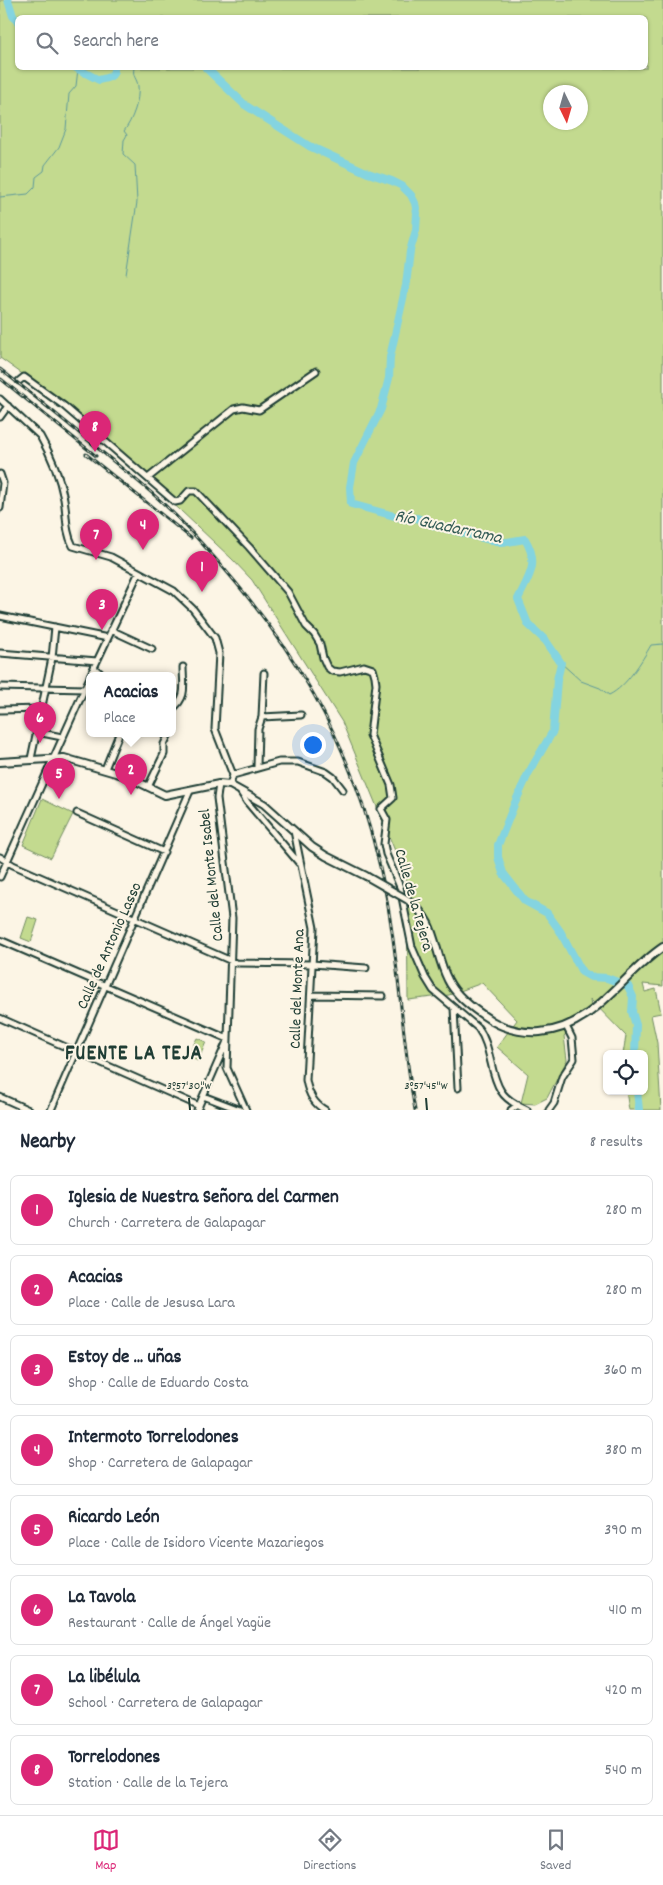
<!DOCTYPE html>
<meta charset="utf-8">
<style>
body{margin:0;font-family:Dekko,sans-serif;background:#f6f6f7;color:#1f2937}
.controls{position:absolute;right:15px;bottom:15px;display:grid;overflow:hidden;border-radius:8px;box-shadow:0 1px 4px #0004}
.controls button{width:45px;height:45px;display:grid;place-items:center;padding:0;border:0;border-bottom:1px solid #e0e1e3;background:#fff;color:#1f2937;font:25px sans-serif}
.compass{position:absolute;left:543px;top:85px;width:45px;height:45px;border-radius:50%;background:#fff;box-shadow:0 1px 4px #0004;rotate:175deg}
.you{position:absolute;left:312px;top:744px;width:18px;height:18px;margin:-12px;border:4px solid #fff;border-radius:50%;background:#1a73e8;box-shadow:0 0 0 8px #1a73e833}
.badge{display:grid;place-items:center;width:32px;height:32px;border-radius:50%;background:#db2777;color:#fff;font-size:16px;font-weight:700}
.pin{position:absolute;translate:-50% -41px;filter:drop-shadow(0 1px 2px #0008)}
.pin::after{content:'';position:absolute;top:26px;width:18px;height:15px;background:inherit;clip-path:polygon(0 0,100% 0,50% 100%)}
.popup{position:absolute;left:86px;top:672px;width:90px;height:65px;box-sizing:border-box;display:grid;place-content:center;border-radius:8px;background:#fff;filter:drop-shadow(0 1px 4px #0005);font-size:16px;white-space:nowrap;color:#747a83}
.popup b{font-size:19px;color:#1f2937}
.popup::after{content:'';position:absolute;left:50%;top:100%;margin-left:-10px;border:10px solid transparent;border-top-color:#fff}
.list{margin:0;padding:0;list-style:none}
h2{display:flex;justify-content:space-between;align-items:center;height:65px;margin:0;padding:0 20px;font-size:21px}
h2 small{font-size:16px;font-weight:400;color:#747a83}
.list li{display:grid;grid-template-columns:32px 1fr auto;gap:15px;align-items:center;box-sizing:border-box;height:70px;margin:0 10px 10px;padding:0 10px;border:1px solid #e0e1e3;border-radius:8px}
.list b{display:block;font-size:19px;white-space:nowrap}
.list p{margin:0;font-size:16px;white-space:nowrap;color:#747a83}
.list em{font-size:16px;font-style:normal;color:#747a83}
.icon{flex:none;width:28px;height:28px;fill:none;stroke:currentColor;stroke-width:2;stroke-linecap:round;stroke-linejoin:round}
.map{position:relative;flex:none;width:663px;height:1110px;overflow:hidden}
.search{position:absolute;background:#fff;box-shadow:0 1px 4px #0004;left:15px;right:15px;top:15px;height:55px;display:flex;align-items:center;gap:12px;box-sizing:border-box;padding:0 18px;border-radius:8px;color:#747a83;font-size:19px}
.sheet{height:705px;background:#fff}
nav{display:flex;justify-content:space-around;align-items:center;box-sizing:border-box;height:70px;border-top:1px solid #e0e1e3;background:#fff;font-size:14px;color:#747a83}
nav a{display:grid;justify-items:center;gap:2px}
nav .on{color:#db2777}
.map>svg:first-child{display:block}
.green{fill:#c3da8f;stroke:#718c62;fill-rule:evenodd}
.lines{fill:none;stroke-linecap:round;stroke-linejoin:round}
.stream{stroke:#5c989b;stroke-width:1}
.river{stroke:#84d4e0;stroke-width:8}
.minor-casing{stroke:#1f3d34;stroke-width:9}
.major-casing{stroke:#1f3d34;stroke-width:10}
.minor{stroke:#fcf5e5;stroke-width:5}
.major{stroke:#fcf5e5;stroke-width:6}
.rail-casing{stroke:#1f3d34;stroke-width:3}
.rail{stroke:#fcf5e5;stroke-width:1;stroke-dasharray:4;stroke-linecap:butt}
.major-bridge-casing{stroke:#1f3d34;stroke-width:10;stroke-linecap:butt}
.major-bridge{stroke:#fcf5e5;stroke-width:6}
.ticks{fill:none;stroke:#1f3d34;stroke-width:2}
.labels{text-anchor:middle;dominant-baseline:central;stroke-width:4;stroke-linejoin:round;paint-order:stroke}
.street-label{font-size:16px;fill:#1f3d34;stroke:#fcf5e5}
.water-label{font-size:18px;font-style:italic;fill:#335b56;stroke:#fcf5e5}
.district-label{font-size:21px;font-weight:bold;letter-spacing:1px;fill:#1f3d34;stroke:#fcf5e5}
.ticks-label{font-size:12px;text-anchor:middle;fill:#1f3d34;stroke:#fcf5e5;stroke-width:4;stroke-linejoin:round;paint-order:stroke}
</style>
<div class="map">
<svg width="663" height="1110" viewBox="0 0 663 1110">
<rect width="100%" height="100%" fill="#fcf5e5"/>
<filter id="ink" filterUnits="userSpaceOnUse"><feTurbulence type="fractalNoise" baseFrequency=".02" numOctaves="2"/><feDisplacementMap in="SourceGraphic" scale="10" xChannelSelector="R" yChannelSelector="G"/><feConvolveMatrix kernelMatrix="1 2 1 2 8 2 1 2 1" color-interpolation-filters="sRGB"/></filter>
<g filter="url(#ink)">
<path class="green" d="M0 0H663V986L643 984 645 992 656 989 661 1013 651 1015 657 1043 661 1110H629L626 1091H644V1054H623L626 1036 590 999 591 1006 564 1036 567 1060 547 1098 535 1104 521 1103 528 1074 497 1047 517 1020 482 983 449 995 408 1000 407 880 342 722 252 580 232 559 77 413 0 358ZM18 18H646V68H18ZM550 92H580V122H550Z
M42 799 73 814 51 858 23 845Z
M28 917 38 920 31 942 21 938Z
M197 1038 206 1042 198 1061 188 1056Z"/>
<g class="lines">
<path class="stream" d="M0 197 28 194 35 187 36 177 44 171 45 165 59 147 66 129 69 94 76 86 78 69
M126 275 137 202 135 165 123 154 124 140 127 135 124 131C132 121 140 100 138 86 137 78 132 77 134 68
M561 663 581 681 600 688 609 695C626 687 642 661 651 645L663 644"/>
<path class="river" d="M8 0 13 16 18 22
M76 68 99 80C107 78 115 77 114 68
M206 68 245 105 309 146 368 173 392 181 402 186 411 195 415 203 417 213 416 230 410 251 406 285 390 357 389 378 381 409 354 463 350 487 351 504 405 519 417 518 436 526 501 543 525 539C540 564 529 576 518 599L528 624 546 641 561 663 557 680 553 731 528 774 514 805 498 845V857L503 873 525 901 547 913 560 931 582 972 591 977 607 978 628 986 633 997 632 1012 636 1025 635 1054
M637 1091 639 1110"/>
<g class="minor-casing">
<path id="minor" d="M19 381 24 377 64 406 175 502 180 501 189 491H196L249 547 288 592 306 626 314 634 320 644 323 658 327 667 332 671 340 672 364 666 373 669 375 676 376 684 370 735 391 785 393 798 381 809 387 820 384 844 386 854 400 887 412 947 425 977 433 990 478 1028C492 1047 489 1072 501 1091 506 1099 518 1106 527 1110
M0 399 40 436C51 455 60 478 64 499 67 515 65 531 73 546L111 557 174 591 193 609 215 638 219 653 215 729 233 775 230 785
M0 417 8 406
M0 474 3 483 0 508
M148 478 234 409 243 407 259 410 316 371
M0 616 108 638
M111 630 152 649
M0 653 97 661
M94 668 104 676
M90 676 139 572
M0 687 85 689
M172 709C188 697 183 685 183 667
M0 710 42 709
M262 717 301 715
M37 732 62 737
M31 759 52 658 55 627
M257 767 258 729 262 717 264 673
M105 769 119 734
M233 775 279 762H298L326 772 333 777 343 790
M219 784 217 798 232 918 227 1068 246 1110
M148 787 164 754V744L169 734
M240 791 247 802 299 863
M77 813 164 852
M294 831 314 928 306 1080C308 1092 314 1104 325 1110
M0 857 13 865 236 963 312 964 366 968
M0 877 90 677
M0 940 228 1039 197 1110
M311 995 383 996
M454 1008 458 1088
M0 1018 199 1106
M203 1096 240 1110
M0 1097 29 1110
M51 1110 190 791
M511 1110 518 1105
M549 1110 554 1103 562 1077 574 1059 572 1038 566 1026"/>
</g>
<g class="major-casing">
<path id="major" d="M0 762 64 758 126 776 165 795 219 784 230 785 264 804 312 847 326 856 366 876
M408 900C438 922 433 951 448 980 456 997 476 1011 492 1021 506 1029 524 1033 540 1032 594 1028 621 975 663 947"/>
</g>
<use href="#minor" class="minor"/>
<use href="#major" class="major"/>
<g class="rail-casing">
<path id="rail" d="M0 369C36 397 72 427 107 456 127 473 149 489 168 508 181 520 193 534 205 547 292 643 351 740 380 867 399 947 400 1030 415 1110
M1 379 96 456
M86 454 191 538"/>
</g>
<use href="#rail" class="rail"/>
<g class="major-bridge-casing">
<path id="major-bridge" d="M366 876 408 900"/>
</g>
<use href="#major-bridge" class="major-bridge"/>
</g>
</g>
<path class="ticks" d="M189 1098 190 1110M426 1098 427 1110"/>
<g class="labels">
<g class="street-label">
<text transform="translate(212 875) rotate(-96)">Calle del Monte Isabel</text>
<text transform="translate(413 900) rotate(74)">Calle de la Tejera</text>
<text transform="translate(110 946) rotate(-66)">Calle de Antonio Lasso</text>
<text transform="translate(298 989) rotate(-88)">Calle del Monte Ana</text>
</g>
<g class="water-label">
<text transform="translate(448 528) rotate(12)">Río Guadarrama</text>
</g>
<g class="district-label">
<text x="134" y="1055">FUENTE LA TEJA</text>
</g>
</g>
<g class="ticks-label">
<text x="189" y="1089">3°57'30"W</text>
<text x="426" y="1089">3°57'45"W</text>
</g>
</svg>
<div class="controls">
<button><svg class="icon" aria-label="locate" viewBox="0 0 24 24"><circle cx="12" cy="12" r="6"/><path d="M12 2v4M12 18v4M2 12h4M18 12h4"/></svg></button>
</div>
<svg class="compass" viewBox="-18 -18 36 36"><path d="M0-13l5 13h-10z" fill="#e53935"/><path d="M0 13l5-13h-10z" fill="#747a83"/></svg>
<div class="you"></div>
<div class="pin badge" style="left:202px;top:592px">1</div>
<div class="pin badge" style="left:131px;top:795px">2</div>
<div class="popup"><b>Acacias</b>Place</div>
<div class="pin badge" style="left:102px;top:630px">3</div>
<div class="pin badge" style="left:143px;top:550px">4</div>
<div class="pin badge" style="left:59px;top:799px">5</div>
<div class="pin badge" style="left:40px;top:743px">6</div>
<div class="pin badge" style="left:96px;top:560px">7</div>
<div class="pin badge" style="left:95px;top:452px">8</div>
<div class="search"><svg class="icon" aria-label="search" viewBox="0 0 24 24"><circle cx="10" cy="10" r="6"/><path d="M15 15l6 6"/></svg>Search here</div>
</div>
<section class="sheet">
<h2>Nearby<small>8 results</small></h2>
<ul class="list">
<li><span class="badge">1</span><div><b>Iglesia de Nuestra Señora del Carmen</b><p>Church · Carretera de Galapagar</p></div><em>280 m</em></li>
<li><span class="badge">2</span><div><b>Acacias</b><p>Place · Calle de Jesusa Lara</p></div><em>280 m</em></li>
<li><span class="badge">3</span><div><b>Estoy de ... uñas</b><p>Shop · Calle de Eduardo Costa</p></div><em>360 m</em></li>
<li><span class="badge">4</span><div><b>Intermoto Torrelodones</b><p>Shop · Carretera de Galapagar</p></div><em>380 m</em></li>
<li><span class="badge">5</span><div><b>Ricardo León</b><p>Place · Calle de Isidoro Vicente Mazariegos</p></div><em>390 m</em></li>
<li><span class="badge">6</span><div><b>La Tavola</b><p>Restaurant · Calle de Ángel Yagüe</p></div><em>410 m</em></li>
<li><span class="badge">7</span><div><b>La libélula</b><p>School · Carretera de Galapagar</p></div><em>420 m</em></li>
<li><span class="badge">8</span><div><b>Torrelodones</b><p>Station · Calle de la Tejera</p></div><em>540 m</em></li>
</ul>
</section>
<nav>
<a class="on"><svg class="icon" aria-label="map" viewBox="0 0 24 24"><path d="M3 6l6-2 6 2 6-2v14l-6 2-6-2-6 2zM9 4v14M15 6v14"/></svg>Map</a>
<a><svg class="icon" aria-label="directions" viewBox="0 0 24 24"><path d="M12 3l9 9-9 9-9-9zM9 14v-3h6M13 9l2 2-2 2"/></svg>Directions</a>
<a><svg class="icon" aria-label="saved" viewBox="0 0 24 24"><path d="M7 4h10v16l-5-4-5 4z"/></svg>Saved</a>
</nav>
